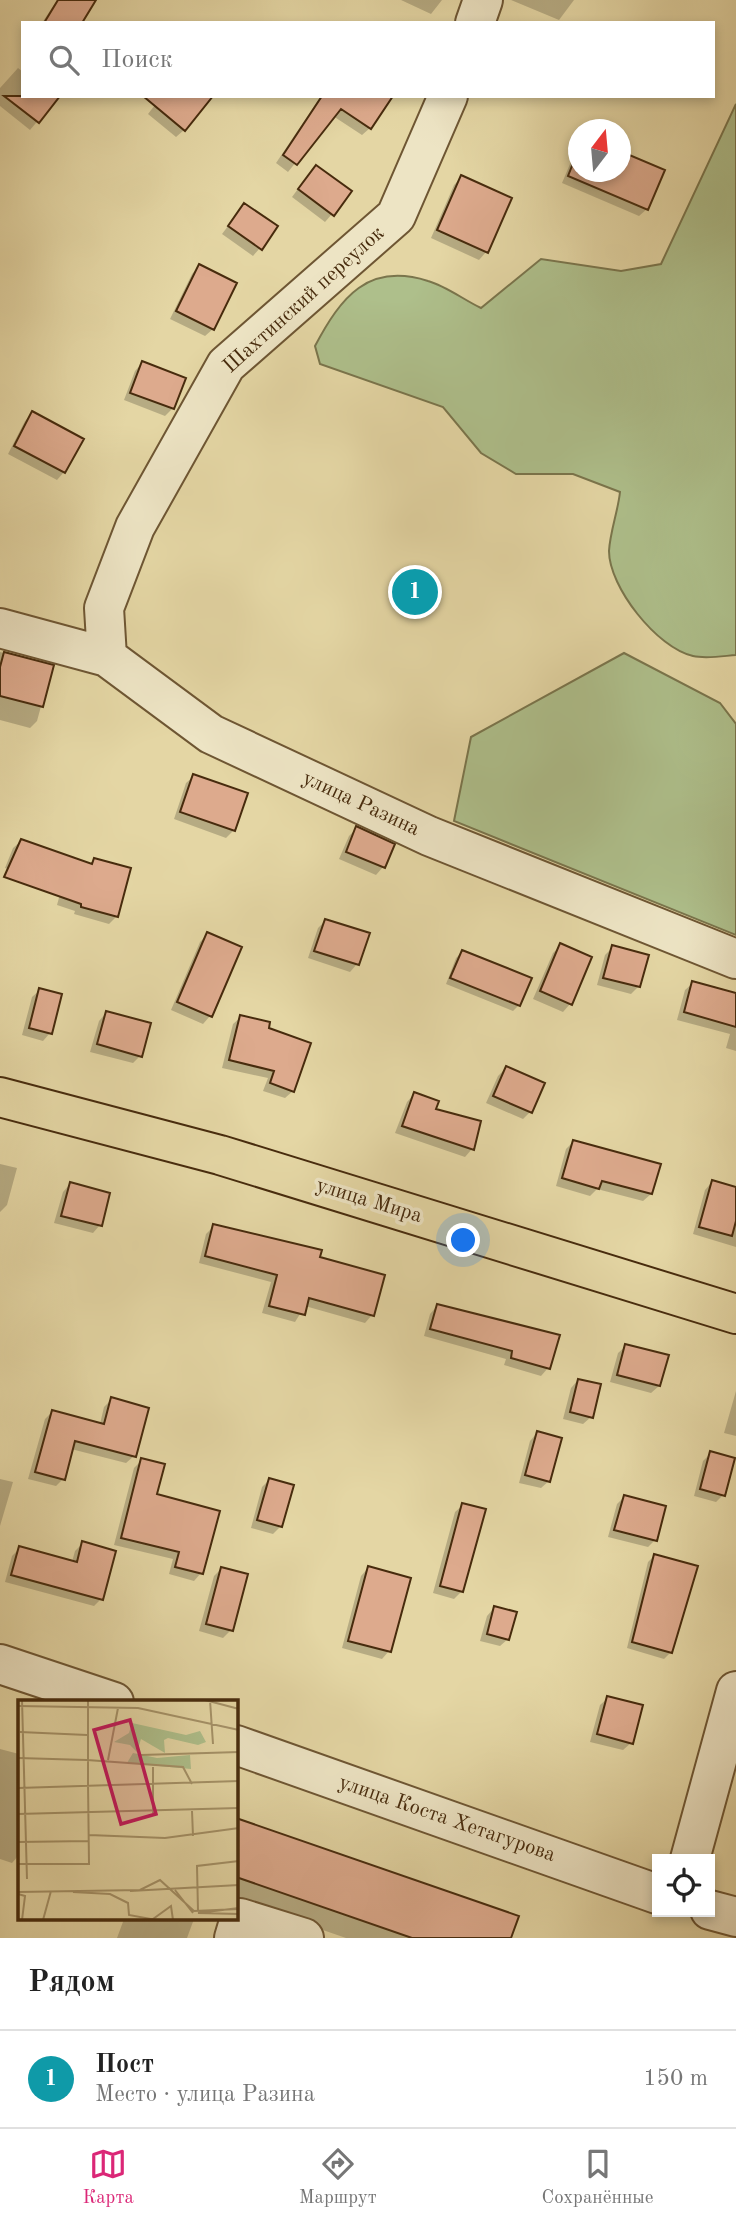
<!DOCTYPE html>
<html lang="ru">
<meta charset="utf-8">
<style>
body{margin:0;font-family:"Old Standard TT",serif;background:#f6f6f6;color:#222}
.controls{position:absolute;right:21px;bottom:21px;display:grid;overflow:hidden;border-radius:0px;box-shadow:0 4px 10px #0003}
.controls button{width:63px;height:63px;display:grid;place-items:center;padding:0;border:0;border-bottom:2px solid #e0e0e0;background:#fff;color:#222;font:35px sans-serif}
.compass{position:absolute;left:568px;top:119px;width:63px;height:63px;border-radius:50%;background:#fff;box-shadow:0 4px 10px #0003;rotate:16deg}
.you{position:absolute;left:464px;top:1241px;width:24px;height:24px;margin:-18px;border:5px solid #fff;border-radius:50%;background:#1a73e8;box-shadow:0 0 0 10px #1a73e833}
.badge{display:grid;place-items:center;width:46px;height:46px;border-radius:50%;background:#db2777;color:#fff;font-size:23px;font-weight:700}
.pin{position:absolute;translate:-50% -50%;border:4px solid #fff;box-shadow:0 2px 7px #0006}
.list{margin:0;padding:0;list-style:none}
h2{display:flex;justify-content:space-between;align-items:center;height:91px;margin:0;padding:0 28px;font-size:30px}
h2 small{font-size:23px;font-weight:400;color:#767676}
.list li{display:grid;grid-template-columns:46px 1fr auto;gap:21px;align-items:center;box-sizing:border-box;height:98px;padding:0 28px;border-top:2px solid #e0e0e0}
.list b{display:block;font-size:26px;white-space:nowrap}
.list p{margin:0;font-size:23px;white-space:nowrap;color:#767676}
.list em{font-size:23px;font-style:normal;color:#767676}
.icon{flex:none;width:38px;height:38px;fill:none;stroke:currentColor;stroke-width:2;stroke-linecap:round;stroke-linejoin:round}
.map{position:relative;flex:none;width:736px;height:1938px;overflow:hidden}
.search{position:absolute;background:#fff;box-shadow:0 4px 10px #0003;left:21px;right:21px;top:21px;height:77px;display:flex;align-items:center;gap:18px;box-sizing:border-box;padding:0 24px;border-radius:0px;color:#767676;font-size:26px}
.sheet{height:189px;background:#fff}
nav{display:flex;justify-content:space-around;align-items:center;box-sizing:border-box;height:98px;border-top:2px solid #e0e0e0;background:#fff;font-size:19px;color:#767676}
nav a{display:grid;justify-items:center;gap:4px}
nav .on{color:#db2777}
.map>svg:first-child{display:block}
.green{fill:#aebf8b;stroke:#7a754c;stroke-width:2}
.shadow{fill:#0003}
.building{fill:#ddaa8d;stroke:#472b0d;stroke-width:2}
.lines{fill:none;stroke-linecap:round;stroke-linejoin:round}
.minor-casing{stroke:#6e5633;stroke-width:42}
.major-casing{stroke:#472b0d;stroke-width:42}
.minor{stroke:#ede4c4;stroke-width:38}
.major{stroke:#e4d6a4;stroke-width:38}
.labels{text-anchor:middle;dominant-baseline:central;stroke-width:7;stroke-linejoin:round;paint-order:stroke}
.street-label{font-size:21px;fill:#472b0d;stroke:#ede4c4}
.inset-road{fill:none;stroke:#a59268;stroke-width:2}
.view{fill:#c2185b;fill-opacity:0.15;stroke:#c2185b;stroke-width:3.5}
.inset-edge{fill:none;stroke:#472b0d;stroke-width:3.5}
</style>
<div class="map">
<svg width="736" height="1938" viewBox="0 0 736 1938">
<rect width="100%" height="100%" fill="#e4d6a4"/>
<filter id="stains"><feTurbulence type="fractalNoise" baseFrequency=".00286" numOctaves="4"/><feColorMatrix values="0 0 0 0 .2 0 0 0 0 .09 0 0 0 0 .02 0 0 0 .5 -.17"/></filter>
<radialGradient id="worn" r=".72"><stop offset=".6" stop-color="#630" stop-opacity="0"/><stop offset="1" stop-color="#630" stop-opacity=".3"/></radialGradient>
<path class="green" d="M736 104V655C723 656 706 659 693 656 657 648 609 587 609 551 610 532 618 511 620 492L573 474H516L481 453 443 407 320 364 315 346C341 297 368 262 428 281 446 286 464 300 481 308L541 259 621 271 661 264Z
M624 653 720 703 736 724V935L454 821 471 737Z"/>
<path class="shadow" d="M57 0H78L80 23H42Z
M401 0H442L431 14Z
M511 0H574L559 20Z
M18 68 23 72V96L57 98 30 130 0 106V88Z
M162 96 184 130 176 137 148 114Z
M321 96H378L370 128 362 135 333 116 288 172 276 163Z
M578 145V172H620L647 209 639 216 562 183Z
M309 174 332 214 325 222 292 197Z
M462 177 486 252 479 260 431 238 454 185Z
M244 205 260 248 253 256 222 234Z
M199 266 213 329 205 336 170 319 192 274Z
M142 363 173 408 165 416 124 400 135 371Z
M32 413 64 472 57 480 8 454 25 421Z
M0 652 52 666 37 721 30 728 0 720Z
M194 776 234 830 226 838 174 819 186 783Z
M357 828 393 845 383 867 376 875 339 859 349 836Z
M21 841 90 865 94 860 117 916 109 924 74 914 75 911 57 905 63 883 5 868 13 848Z
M325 921 357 964 350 972 308 958 318 928Z
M208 934 210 1016 203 1024 171 1010 200 942Z
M560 946 570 1004 563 1012 533 999 553 953Z
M613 947 639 986 631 994 597 985 605 955Z
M462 952 519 1005 513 1011 446 984 456 958Z
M693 983 736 1000V1051L726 1048 730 1034 677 1020 685 990Z
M40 990 50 1033 43 1041 22 1035 32 997Z
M106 1013 140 1056 133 1063 90 1052 99 1021Z
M241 1017 267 1029 293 1091 285 1098 263 1091 268 1078 222 1068 233 1024Z
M506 1068 530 1112 523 1119 486 1103 498 1076Z
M414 1094 472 1149 465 1157 395 1133 407 1102Z
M574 1141 651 1194 643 1201 597 1189 590 1196 556 1186 566 1149Z
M0 1164 17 1168 7 1205 0 1212Z
M712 1182 736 1189V1247L693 1234 705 1190Z
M70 1184 100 1225 93 1233 54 1223 63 1192Z
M214 1226 318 1258 372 1315 365 1323 305 1306 295 1322 262 1313 271 1282 199 1263 206 1234Z
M437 1306 548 1368 541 1376 504 1365 506 1359 424 1336 430 1314Z
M626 1346 659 1386 651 1393 610 1382 618 1353Z
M578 1380 591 1417 583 1424 563 1419 571 1388Z
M736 1391V1436L724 1433Z
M112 1399 134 1456 126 1463 71 1449 63 1479 56 1486 28 1479 45 1419 52 1412 100 1424 104 1407Z
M537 1433 549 1481 541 1488 519 1483 530 1441Z
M711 1453 723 1495 716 1502 694 1496 703 1461Z
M142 1460 155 1495 201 1573 194 1581 169 1574 173 1559 114 1545 134 1468Z
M0 1479 13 1482 0 1526Z
M269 1480 281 1526 273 1534 251 1528 262 1487Z
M624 1497 655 1540 648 1547 608 1537 617 1504Z
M463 1505 462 1591 454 1599 433 1593 455 1512Z
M83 1543 101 1599 94 1606 5 1582 12 1556 20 1548 72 1562 75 1551Z
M654 1556 671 1652 664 1659 627 1648 648 1562Z
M222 1568 231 1630 223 1638 199 1631 214 1576Z
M368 1568 389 1651 382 1659 342 1648 361 1576Z
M494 1608 508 1639 500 1646 480 1641 487 1616Z
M608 1698 631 1743 623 1750 590 1742 600 1705Z
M0 1749 19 1754V1855L12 1863 0 1859Z
M236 1820 510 1938H346L236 1900Z
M124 1919H194L187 1938H117Z"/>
<path class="building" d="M58 0H96L82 23H44Z
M4 96H60L39 123Z
M143 96H213L185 131Z
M322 96H393L371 129 341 109 297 165 283 155Z
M578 151V172H620V151L665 170 648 210 568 176Z
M316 165 352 191 334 216 298 189Z
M461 175 512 198 488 253 437 230Z
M244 203 278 226 262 250 228 226Z
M199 264 237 283 214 330 176 311Z
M142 361 186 378 174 409 130 393Z
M32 411 84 439 65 473 14 446Z
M4 652 54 665 43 707 0 696V667Z
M193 774 248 793 235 831 180 812Z
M356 826 395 844 385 868 346 852Z
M21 839 92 864 94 858 131 868 118 917 81 907V904L4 877Z
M325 919 370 933 359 965 314 951Z
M207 932 242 947 212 1017 177 1002Z
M560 943 592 957 572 1005 540 991Z
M612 945 649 955 640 987 603 978Z
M462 950 532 978 520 1006 450 978Z
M692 981 736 993V1027L684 1012Z
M39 988 62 994 52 1034 29 1028Z
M106 1011 151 1023 142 1057 97 1044Z
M240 1015 270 1022 269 1028 311 1043 294 1092 270 1083 274 1071 229 1060Z
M506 1066 545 1083 532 1113 493 1096Z
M414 1092 439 1101 436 1109 481 1121 474 1150 402 1126Z
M573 1140 661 1164 652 1194 602 1181 599 1189 562 1178Z
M712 1180 736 1187V1221L732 1236 699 1227Z
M70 1182 110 1193 102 1226 61 1216Z
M213 1224 322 1250 320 1257 385 1275 374 1316 309 1298 305 1315 269 1306 277 1275 205 1256Z
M437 1304 560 1335 550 1369 511 1358 512 1351 430 1329Z
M625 1344 669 1355 660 1386 617 1375Z
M578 1379 601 1384 593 1418 570 1412Z
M111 1397 149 1408 136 1457 75 1441 65 1480 35 1472 52 1410 104 1424Z
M537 1431 562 1438 550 1482 525 1475Z
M710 1451 735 1458 725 1496 700 1489Z
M141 1458 165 1464 157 1494 220 1511 203 1574 175 1567 179 1552 121 1538Z
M269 1478 294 1485 282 1527 257 1520Z
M624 1495 666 1506 657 1541 614 1530Z
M462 1503 486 1509 463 1592 440 1586Z
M82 1541 116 1551 103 1600 11 1575 19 1546 77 1562Z
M654 1554 698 1566 672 1653 632 1642Z
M368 1566 411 1578 391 1652 348 1641Z
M221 1567 248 1574 233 1631 206 1624Z
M494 1606 517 1612 509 1640 487 1634Z
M607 1696 643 1705 633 1744 597 1734Z
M236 1818 519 1916 511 1938H412L236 1877Z"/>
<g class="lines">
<g class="minor-casing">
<path id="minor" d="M475 23 483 0
M0 628 107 657 211 734 429 836 736 959
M107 657 104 608 135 527 226 365 396 216 448 96
M0 1664 114 1702
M236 1745 657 1894
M690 1859 736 1691
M710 1910 736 1917
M234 1938 240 1918 304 1938"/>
</g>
<g class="major-casing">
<path id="major" d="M0 1097 220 1155 736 1314"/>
</g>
<use href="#minor" class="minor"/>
<use href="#major" class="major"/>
</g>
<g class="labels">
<g class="street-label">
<text transform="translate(304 300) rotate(-42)">Шахтинский переулок</text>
<text transform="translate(361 804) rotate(25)">улица Разина</text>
<text transform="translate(369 1201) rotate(17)">улица Мира</text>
<text transform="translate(447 1819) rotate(19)">улица Коста Хетагурова</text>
</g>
</g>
<g transform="translate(18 1700)">
<rect width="220" height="220" fill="#e4d6a4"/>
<path d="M114 23 168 35 182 31 188 42 180 45 150 38 146 40 147 53 123 39 119 52 112 45 96 42 111 33ZM115 53 139 58 172 55 173 69 109 63Z" fill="#aebf8b"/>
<path class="inset-road" d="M4 0 9 179M187 0 221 9M192 0 195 44M0 6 120 8 221 30M2 32 69 35M123 55 221 52M0 58 69 60M69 60 165 67 174 84M90 60 100 8M70 83V0M0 88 221 81M174 111 175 136M135 113V67M0 114 221 108M71 135 147 138 221 128M0 142 71 141M0 164H71L70 83M157 190 175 213M112 191 221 185M0 192 122 190 142 180 176 211 221 209M55 192 92 194 110 203 111 215 138 220M0 194 7 196 4 220M221 208 180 213 221 214M180 211 179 166 221 161M135 219 153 206 155 220M25 220 33 191"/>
<path class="view" d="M112 20 138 114 103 124 76 30Z"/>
<rect width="220" height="220" class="inset-edge"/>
</g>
<rect width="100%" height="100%" filter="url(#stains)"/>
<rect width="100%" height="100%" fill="url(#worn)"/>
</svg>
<div class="controls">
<button><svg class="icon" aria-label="locate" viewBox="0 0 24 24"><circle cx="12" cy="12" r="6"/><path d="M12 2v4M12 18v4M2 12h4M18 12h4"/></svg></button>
</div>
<svg class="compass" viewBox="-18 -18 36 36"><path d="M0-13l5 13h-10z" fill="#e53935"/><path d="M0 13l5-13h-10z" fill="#767676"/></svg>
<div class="you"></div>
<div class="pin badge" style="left:415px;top:592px;background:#0f9aa8">1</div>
<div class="search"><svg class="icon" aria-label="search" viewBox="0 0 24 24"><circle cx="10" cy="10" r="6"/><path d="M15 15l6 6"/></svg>Поиск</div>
</div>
<section class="sheet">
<h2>Рядом<small></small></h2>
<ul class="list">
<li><span class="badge" style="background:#0f9aa8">1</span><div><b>Пост</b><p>Место · улица Разина</p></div><em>150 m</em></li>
</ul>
</section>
<nav>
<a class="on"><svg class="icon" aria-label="map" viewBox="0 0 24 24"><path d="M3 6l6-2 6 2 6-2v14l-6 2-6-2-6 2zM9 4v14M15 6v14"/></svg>Карта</a>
<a><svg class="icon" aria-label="directions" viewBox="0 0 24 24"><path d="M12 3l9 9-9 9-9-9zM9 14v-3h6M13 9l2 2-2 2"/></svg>Маршрут</a>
<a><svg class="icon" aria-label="saved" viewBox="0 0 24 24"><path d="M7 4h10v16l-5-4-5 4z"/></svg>Сохранённые</a>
</nav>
